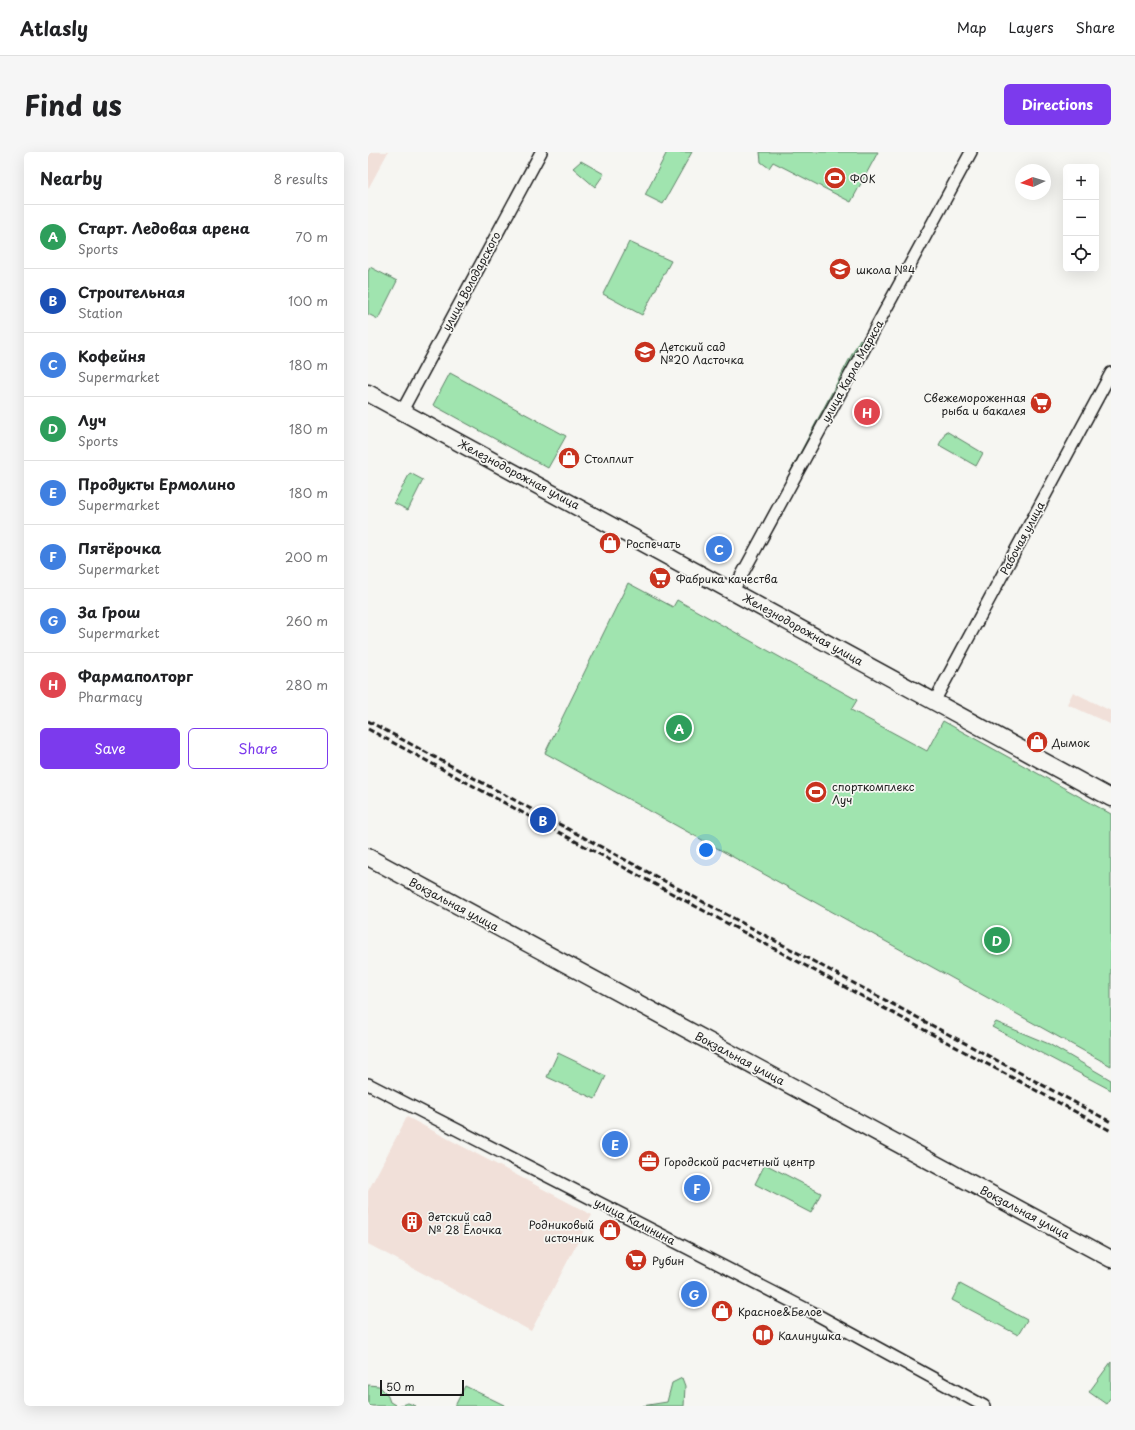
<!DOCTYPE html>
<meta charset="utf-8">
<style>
body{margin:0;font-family:"Playpen Sans",sans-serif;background:#f6f6f6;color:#202124}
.controls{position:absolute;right:12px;top:12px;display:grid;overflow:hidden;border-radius:6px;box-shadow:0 4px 16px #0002}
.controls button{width:36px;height:36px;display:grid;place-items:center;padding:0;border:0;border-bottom:1px solid #e0e0e0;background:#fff;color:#202124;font:20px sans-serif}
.compass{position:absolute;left:647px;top:12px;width:36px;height:36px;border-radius:50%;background:#fff;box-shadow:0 4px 16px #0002;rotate:266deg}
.scale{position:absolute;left:12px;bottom:10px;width:84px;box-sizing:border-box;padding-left:4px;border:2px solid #1c1c1c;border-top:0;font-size:11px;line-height:14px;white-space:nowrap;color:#1c1c1c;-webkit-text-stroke:3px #f6f6f2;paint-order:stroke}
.you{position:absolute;left:338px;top:698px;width:14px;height:14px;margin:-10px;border:3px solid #fff;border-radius:50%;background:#1a73e8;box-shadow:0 0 0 6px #1a73e833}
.badge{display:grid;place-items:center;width:26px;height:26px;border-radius:50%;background:#7c3aed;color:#fff;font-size:13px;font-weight:700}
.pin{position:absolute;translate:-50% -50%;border:2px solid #fff;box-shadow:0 1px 4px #0006}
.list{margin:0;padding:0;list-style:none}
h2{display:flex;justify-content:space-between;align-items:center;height:52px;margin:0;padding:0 16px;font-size:17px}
h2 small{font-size:13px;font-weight:400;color:#757577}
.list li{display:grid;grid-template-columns:26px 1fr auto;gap:12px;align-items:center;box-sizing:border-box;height:64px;padding:0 16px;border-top:1px solid #e0e0e0}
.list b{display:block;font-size:15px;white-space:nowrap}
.list p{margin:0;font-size:13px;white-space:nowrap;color:#757577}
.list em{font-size:13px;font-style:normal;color:#757577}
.actions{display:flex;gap:8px;padding:12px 16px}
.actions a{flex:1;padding:9px 0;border:1px solid #7c3aed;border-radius:6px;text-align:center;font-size:14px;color:#7c3aed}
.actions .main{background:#7c3aed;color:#fff}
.icon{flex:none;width:22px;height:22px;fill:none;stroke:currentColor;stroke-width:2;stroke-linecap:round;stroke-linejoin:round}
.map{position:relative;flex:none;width:743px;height:1254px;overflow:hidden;border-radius:6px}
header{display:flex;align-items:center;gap:24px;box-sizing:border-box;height:56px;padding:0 20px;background:#fff;border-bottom:1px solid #e0e0e0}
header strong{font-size:19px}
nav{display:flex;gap:22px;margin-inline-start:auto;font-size:14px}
.intro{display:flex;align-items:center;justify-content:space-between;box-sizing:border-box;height:96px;padding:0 24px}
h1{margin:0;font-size:28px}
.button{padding:10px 18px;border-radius:6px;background:#7c3aed;color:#fff;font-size:14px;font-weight:700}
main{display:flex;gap:24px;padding:0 24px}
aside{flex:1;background:#fff;border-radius:6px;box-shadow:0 4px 16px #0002}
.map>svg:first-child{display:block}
.built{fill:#f1e0d9}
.green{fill:#a0e4af;stroke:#5e8066}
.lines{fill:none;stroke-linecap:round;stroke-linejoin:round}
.street-casing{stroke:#1c1c1c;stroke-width:14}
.secondary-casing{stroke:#1c1c1c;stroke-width:19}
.street{stroke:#f6f6f2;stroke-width:11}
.secondary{stroke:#f6f6f2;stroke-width:16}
.rail{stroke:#1c1c1c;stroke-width:3;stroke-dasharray:6 3;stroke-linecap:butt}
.labels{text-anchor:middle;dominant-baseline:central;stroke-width:3.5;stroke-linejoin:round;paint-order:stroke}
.poi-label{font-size:11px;fill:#1c1c1c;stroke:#f6f6f2;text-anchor:start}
.street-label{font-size:11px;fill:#1c1c1c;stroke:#f6f6f2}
</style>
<header>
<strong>Atlasly</strong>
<nav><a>Map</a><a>Layers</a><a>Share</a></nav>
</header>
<div class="intro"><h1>Find us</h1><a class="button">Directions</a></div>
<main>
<aside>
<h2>Nearby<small>8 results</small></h2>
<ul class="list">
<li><span class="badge" style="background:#2e9e5b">A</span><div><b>Старт. Ледовая арена</b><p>Sports</p></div><em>70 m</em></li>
<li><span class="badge" style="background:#1a4fb4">B</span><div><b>Строительная</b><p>Station</p></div><em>100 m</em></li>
<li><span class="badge" style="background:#3f7fe0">C</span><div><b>Кофейня</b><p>Supermarket</p></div><em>180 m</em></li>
<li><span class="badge" style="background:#2e9e5b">D</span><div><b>Луч</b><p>Sports</p></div><em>180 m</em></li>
<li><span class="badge" style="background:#3f7fe0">E</span><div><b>Продукты Ермолино</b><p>Supermarket</p></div><em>180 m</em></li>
<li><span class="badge" style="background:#3f7fe0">F</span><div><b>Пятёрочка</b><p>Supermarket</p></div><em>200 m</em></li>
<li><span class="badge" style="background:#3f7fe0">G</span><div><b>За Грош</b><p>Supermarket</p></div><em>260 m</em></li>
<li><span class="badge" style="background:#e0444e">H</span><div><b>Фармаполторг</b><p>Pharmacy</p></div><em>280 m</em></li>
</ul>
<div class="actions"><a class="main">Save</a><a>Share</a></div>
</aside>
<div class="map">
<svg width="743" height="1254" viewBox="0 0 743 1254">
<rect width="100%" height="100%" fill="#f6f6f2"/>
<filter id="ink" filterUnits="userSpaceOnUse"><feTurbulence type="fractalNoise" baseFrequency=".025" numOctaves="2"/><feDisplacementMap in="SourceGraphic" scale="8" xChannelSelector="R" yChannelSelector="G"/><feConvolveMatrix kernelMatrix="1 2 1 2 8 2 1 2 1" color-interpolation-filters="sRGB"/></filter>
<g filter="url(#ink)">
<path class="built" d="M0 0H20L0 37Z
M705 540 743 559 742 572 699 552Z
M39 965 224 1063 163 1179 0 1092V1039Z"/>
<path class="green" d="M299 0H324L295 52 277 43Z
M392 0H510L483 50 405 10 401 16 393 10Z
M213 9 236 22 227 35 205 16Z
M261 90 303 109 274 163 235 142Z
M2 115 29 129 10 167 0 162V120Z
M492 187 494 188V192L426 319 422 320Z
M82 221 198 284 180 316 65 253Z
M578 279 615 301 608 314 571 293Z
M42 321 55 328 40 358 26 351Z
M260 431 305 455 309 448 489 548 483 558 559 599 575 569 743 662V914L177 601Z
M628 870 681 892 743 928V938L624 875Z
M190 901 238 924 227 947 179 925Z
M397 1012 453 1041 443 1061 387 1032Z
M592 1132 659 1168 650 1183 584 1148Z
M743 1210V1245L738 1252 721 1240Z
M314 1226 317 1234 316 1254H274L299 1250 304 1231Z
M0 1233 11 1234 19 1242 22 1250 29 1254 40 1251 48 1254H0Z
M97 1234 136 1253V1254H87Z"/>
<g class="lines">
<g class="street-casing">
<path id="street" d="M34 259 173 0
M365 439 603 0
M566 550 743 221
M0 932 444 1160 616 1254"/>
</g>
<g class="secondary-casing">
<path id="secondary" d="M0 241 743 646
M0 705 743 1107"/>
</g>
<use href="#street" class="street"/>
<use href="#secondary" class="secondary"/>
<path class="rail" d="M0 569 743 970
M0 577 743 979"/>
</g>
</g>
<defs>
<g id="stadium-disc" transform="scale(1.15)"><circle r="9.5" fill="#c8321e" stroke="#f6f6f2"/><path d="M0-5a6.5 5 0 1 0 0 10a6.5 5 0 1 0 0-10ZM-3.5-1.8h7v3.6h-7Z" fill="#fff"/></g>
<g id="school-disc" transform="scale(1.15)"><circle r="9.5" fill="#c8321e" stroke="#f6f6f2"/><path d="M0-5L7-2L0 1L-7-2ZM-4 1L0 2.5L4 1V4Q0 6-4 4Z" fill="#fff"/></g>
<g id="supermarket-disc" transform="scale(1.15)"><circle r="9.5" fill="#c8321e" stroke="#f6f6f2"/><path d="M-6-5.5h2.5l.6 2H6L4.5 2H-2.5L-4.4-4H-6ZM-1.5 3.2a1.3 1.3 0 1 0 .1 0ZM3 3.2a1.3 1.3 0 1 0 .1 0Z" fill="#fff"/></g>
<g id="shop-disc" transform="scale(1.15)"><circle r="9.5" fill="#c8321e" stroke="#f6f6f2"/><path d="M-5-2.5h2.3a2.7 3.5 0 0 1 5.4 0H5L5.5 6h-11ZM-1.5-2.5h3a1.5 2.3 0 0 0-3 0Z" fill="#fff"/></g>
<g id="office-disc" transform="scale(1.15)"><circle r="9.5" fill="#c8321e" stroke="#f6f6f2"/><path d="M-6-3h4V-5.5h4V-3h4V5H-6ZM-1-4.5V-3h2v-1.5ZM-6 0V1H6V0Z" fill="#fff"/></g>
<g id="building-disc" transform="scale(1.15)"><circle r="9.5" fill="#c8321e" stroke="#f6f6f2"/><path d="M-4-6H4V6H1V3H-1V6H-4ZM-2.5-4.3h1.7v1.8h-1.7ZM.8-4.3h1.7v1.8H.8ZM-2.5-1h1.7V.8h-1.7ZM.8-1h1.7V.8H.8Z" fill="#fff"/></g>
<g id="library-disc" transform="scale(1.15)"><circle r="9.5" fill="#c8321e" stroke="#f6f6f2"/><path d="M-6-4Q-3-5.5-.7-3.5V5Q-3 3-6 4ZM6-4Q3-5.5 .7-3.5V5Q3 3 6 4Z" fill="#fff"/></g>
</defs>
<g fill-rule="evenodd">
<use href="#stadium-disc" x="467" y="26"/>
<use href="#school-disc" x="472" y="117"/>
<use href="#school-disc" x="277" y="200"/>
<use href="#supermarket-disc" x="673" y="251"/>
<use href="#shop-disc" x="201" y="306"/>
<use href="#shop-disc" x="242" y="391"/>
<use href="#supermarket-disc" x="292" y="426"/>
<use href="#shop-disc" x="669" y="590"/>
<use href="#stadium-disc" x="448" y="640"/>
<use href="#office-disc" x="281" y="1009"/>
<use href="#building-disc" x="44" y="1070"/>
<use href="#shop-disc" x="242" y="1078"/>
<use href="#supermarket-disc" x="268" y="1108"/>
<use href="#shop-disc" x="354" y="1159"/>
<use href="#library-disc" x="395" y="1183"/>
</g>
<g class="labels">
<g class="poi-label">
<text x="482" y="26">ФОК</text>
<text x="488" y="117">школа №4</text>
<text x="292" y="194">Детский сад<tspan x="292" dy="13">№20 Ласточка</tspan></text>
<text x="658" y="245" text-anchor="end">Свежемороженная<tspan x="658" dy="13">рыба и бакалея</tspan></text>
<text x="216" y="306">Столплит</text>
<text x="258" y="391">Роспечать</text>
<text x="308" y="426">Фабрика качества</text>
<text x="684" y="590">Дымок</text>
<text x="464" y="634">спорткомплекс<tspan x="464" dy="13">Луч</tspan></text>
<text x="296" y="1009">Городской расчетный центр</text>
<text x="60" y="1064">детский сад<tspan x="60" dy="13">№ 28 Ёлочка</tspan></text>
<text x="226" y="1072" text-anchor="end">Родниковый<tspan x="226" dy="13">источник</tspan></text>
<text x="284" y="1108">Рубин</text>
<text x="370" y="1159">Красное&amp;Белое</text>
<text x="410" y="1183">Калинушка</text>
</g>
<g class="street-label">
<text transform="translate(103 129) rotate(-62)">улица Володарского</text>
<text transform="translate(484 219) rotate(-61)">улица Карла Маркса</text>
<text transform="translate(151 322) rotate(28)">Железнодорожная улица</text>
<text transform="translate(654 386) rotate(-62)">Рабочая улица</text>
<text transform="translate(435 477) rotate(29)">Железнодорожная улица</text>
<text transform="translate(86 752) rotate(28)">Вокзальная улица</text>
<text transform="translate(372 906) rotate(28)">Вокзальная улица</text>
<text transform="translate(657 1060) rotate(28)">Вокзальная улица</text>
<text transform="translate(267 1069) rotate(27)">улица Калинина</text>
</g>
</g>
</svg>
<div class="controls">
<button>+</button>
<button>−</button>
<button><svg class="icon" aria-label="locate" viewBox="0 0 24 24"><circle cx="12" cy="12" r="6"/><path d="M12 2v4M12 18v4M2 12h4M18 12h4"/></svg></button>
</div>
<svg class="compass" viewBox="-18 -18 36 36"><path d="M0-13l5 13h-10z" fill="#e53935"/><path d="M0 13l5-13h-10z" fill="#757577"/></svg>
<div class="scale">50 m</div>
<div class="you"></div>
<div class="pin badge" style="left:311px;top:576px;background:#2e9e5b">A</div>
<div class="pin badge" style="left:175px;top:668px;background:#1a4fb4">B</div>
<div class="pin badge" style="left:351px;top:397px;background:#3f7fe0">C</div>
<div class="pin badge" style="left:629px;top:788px;background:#2e9e5b">D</div>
<div class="pin badge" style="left:247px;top:992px;background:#3f7fe0">E</div>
<div class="pin badge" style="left:329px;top:1036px;background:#3f7fe0">F</div>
<div class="pin badge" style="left:326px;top:1142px;background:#3f7fe0">G</div>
<div class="pin badge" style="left:499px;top:260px;background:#e0444e">H</div>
</div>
</main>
